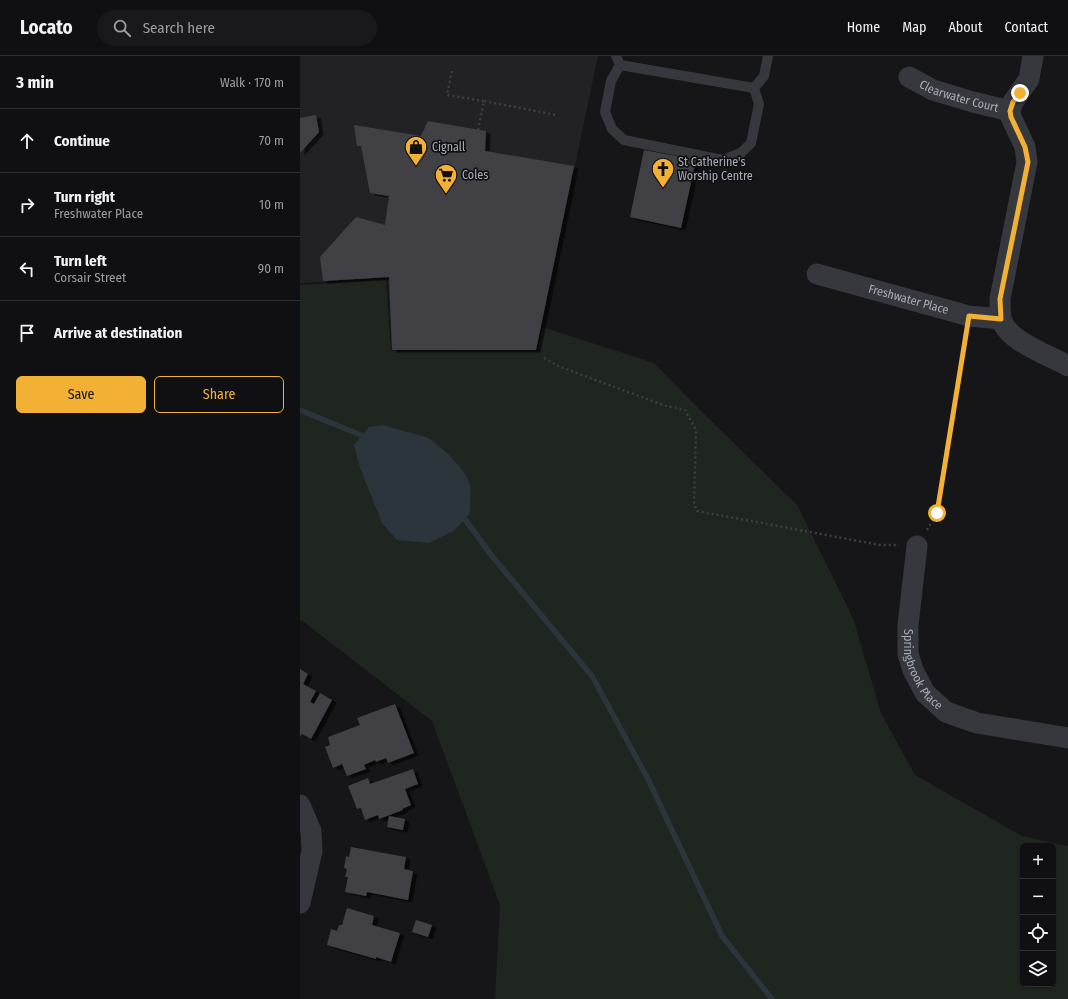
<!DOCTYPE html>
<meta charset="utf-8">
<style>
body{margin:0;font-family:"Fira Sans Condensed",sans-serif;background:#19191b;color:#f1f3f6}
.controls{position:absolute;right:12px;bottom:12px;display:grid;overflow:hidden;border-radius:6px;box-shadow:0 1px 3px #0004}
.controls button{width:36px;height:36px;display:grid;place-items:center;padding:0;border:0;border-bottom:1px solid #303032;background:#101012;color:#f1f3f6;font:20px sans-serif}
.stop{position:absolute;width:12px;height:12px;margin:-9px;border:3px solid #f2b134;border-radius:50%;background:#fff}
.stop.end{background:#f2b134;border-color:#fff;box-shadow:0 1px 4px #0008}
.list{margin:0;padding:0;list-style:none}
h2{display:flex;justify-content:space-between;align-items:center;height:52px;margin:0;padding:0 16px;font-size:17px}
h2 small{font-size:13px;font-weight:400;color:#9c9d9f}
.list li{display:grid;grid-template-columns:26px 1fr auto;gap:12px;align-items:center;box-sizing:border-box;height:64px;padding:0 16px;border-top:1px solid #303032}
.list b{display:block;font-size:15px;white-space:nowrap}
.list p{margin:0;font-size:13px;white-space:nowrap;color:#9c9d9f}
.list em{font-size:13px;font-style:normal;color:#9c9d9f}
.actions{display:flex;gap:8px;padding:12px 16px}
.actions a{flex:1;padding:9px 0;border:1px solid #f2b134;border-radius:6px;text-align:center;font-size:14px;color:#f2b134}
.actions .main{background:#f2b134;color:#111}
.icon{flex:none;width:22px;height:22px;fill:none;stroke:currentColor;stroke-width:2;stroke-linecap:round;stroke-linejoin:round}
.map{position:relative;flex:none;width:768px;height:943px;overflow:hidden}
header{display:flex;align-items:center;gap:24px;box-sizing:border-box;height:56px;padding:0 20px;background:#101012;border-bottom:1px solid #303032}
header strong{font-size:19px}
nav{display:flex;gap:22px;margin-inline-start:auto;font-size:14px}
.search{width:280px;height:36px;background:#19191b;display:flex;align-items:center;gap:10px;box-sizing:border-box;padding:0 14px;border-radius:22px;color:#9c9d9f;font-size:15px}
main{display:flex}
aside{flex:1;background:#101012}
.map>svg:first-child{display:block}
.built{fill:#222225}
.green{fill:#1e261f;fill-rule:evenodd}
.water{fill:#2c353c}
.lines{fill:none;stroke-linecap:round;stroke-linejoin:round}
.stream{stroke:#2c353c;stroke-width:5.5}
.building{fill:#404145;filter:url(#shadow)}
.path{stroke:#3d3f44;stroke-width:2.5;stroke-dasharray:2 3;stroke-linecap:butt}
.service{stroke:#37383d;stroke-width:10}
.minor{stroke:#37383d;stroke-width:21}
.route{stroke:#f2b134;stroke-width:5}
.labels{text-anchor:middle;dominant-baseline:central;stroke-width:3.5;stroke-linejoin:round;paint-order:stroke}
.street-label{font-size:12px;fill:#a8adb8;stroke:#111113}
.poi-label{font-size:12px;fill:#a8adb8;stroke:#111113;text-anchor:start}
</style>
<header>
<strong>Locato</strong>
<div class="search"><svg class="icon" aria-label="search" viewBox="0 0 24 24"><circle cx="10" cy="10" r="6"/><path d="M15 15l6 6"/></svg>Search here</div>
<nav><a>Home</a><a>Map</a><a>About</a><a>Contact</a></nav>
</header>
<main>
<aside>
<h2>3 min<small>Walk · 170 m</small></h2>
<ul class="list">
<li><svg class="icon" aria-label="ahead" viewBox="0 0 24 24"><path d="M12 20V5M6 11l6-6 6 6"/></svg><div><b>Continue</b></div><em>70 m</em></li>
<li><svg class="icon" aria-label="right" viewBox="0 0 24 24"><path d="M7 20v-9h11M14 6l5 5-5 5"/></svg><div><b>Turn right</b><p>Freshwater Place</p></div><em>10 m</em></li>
<li><svg class="icon" aria-label="left" viewBox="0 0 24 24"><path d="M17 20v-9H6M10 6l-5 5 5 5"/></svg><div><b>Turn left</b><p>Corsair Street</p></div><em>90 m</em></li>
<li><svg class="icon" aria-label="arrive" viewBox="0 0 24 24"><path d="M6 21V4h12l-3 4 3 4H6"/></svg><div><b>Arrive at destination</b></div></li>
</ul>
<div class="actions"><a class="main">Save</a><a>Share</a></div>
</aside>
<div class="map">
<svg width="768" height="943" viewBox="0 0 768 943">
<defs>
<filter id="shadow"><feDropShadow dx="4.5" dy="2.5" stdDeviation="0" flood-color="#0009"/></filter>
</defs>
<rect width="100%" height="100%" fill="#161618"/>
<path class="built" d="M0 0H298L236 295 92 294 88 222 0 227Z"/>
<path class="green" d="M86 224 91 295H237L242 271 354 307 400 354 497 449 553 562 581 657 615 719 722 780 768 790V943H195L200 849 132 665 0 563V229ZM723 790H753V928H723Z"/>
<path class="water" d="M82 369 126 381C138 387 168 415 170 429 171 438 170 448 170 457L154 475 129 487 97 484 82 467 60 412 54 389 69 371Z"/>
<g class="lines">
<path class="stream" d="M0 354 68 382
M161 458 192 500 292 620 348 723 422 880 472 943"/>
</g>
<path class="building" d="M16 59 19 76 0 97V62Z
M128 65 186 75 185 95 274 110 236 294H92L89 221 23 225 20 201 56 161 85 169 89 140 70 137 61 90H57L54 69 121 80Z
M344 94 396 104 381 172 330 161Z
M0 613 8 618 3 628 16 635 10 646 14 648 20 637 32 644 11 683 2 678 0 681Z
M95 648 114 697 88 707 86 702 76 706 75 704 64 709 66 713 47 720 42 708 33 712 25 691 30 689 28 681 60 669 57 662Z
M113 713 118 728 105 733 111 749 102 753 103 754 79 763 78 759 65 764 61 752 57 753 48 730 68 722 70 728Z
M89 760 105 763 103 774 87 771Z
M51 791 106 801 104 813 113 815 108 844 67 836 66 840 45 836 48 821H45L47 813 44 812 46 800 49 801Z
M47 852 74 860 72 869 100 877 91 906 76 901V903L27 889 31 873 37 875 39 869H42Z
M116 864 132 869 128 881 112 876Z"/>
<g class="lines">
<path class="path" d="M152 15 147 39 184 45
M178 74 184 45 256 59
M244 302 258 310 363 349 385 354 396 374 394 448 397 455 580 489H599
M627 474 637 457 666 278"/>
<path class="service" d="M316 0 320 9 311 25 305 56 312 73 324 84 423 104 441 97 451 87 459 48 454 32
M320 9 454 32 464 20 468 0"/>
<g class="minor">
<path d="M733 0 729 23 713 46 710 55 711 61 725 91 727 106 700 243C700 249 700 256 701 262 706 285 749 299 768 310"/>
<path id="s1" d="M609 21 633 34 673 46 710 55"/>
<path id="s2" d="M517 218 669 260 701 263"/>
<path id="s3" d="M617 490 608 569V598L613 614 625 637 646 656 677 667 768 682"/>
<path d="M0 749 11 775 12 795 0 847"/>
</g>
</g>
<g class="lines">
<path class="route" d="M637 457 669 260 701 263 700 243 728 106 725 91 711 61 710 55 713 46 720 37"/>
</g>
<defs>
<g id="shop-pin" transform="scale(1.15)"><path d="M0 17L-7.5 6A9.5 9.5 0 1 1 7.5 6Z" fill="#f2b134" stroke="#111113"/><path d="M-5-2.5h2.3a2.7 3.5 0 0 1 5.4 0H5L5.5 6h-11ZM-1.5-2.5h3a1.5 2.3 0 0 0-3 0Z" fill="#111"/></g>
<g id="church-pin" transform="scale(1.15)"><path d="M0 17L-7.5 6A9.5 9.5 0 1 1 7.5 6Z" fill="#f2b134" stroke="#111113"/><path d="M-1.2-6h2.4v3.5h3.3v2.4h-3.3V6h-2.4V-.1h-3.3v-2.4h3.3Z" fill="#111"/></g>
<g id="supermarket-pin" transform="scale(1.15)"><path d="M0 17L-7.5 6A9.5 9.5 0 1 1 7.5 6Z" fill="#f2b134" stroke="#111113"/><path d="M-6-5.5h2.5l.6 2H6L4.5 2H-2.5L-4.4-4H-6ZM-1.5 3.2a1.3 1.3 0 1 0 .1 0ZM3 3.2a1.3 1.3 0 1 0 .1 0Z" fill="#111"/></g>
</defs>
<g fill-rule="evenodd">
<use href="#shop-pin" x="116" y="91"/>
<use href="#church-pin" x="363" y="113"/>
<use href="#supermarket-pin" x="146" y="119"/>
</g>
<g class="labels">
<g class="street-label">
<text stroke="none"><textPath href="#s1" startOffset="54">Clearwater Court</textPath></text>
<text stroke="none"><textPath href="#s2" startOffset="95">Freshwater Place</textPath></text>
<text stroke="none"><textPath href="#s3" startOffset="128">Springbrook Place</textPath></text>
</g>
<g class="poi-label">
<text x="132" y="91">Cignall</text>
<text x="378" y="106">St Catherine's<tspan x="378" dy="14">Worship Centre</tspan></text>
<text x="162" y="119">Coles</text>
</g>
</g>
</svg>
<div class="controls">
<button>+</button>
<button>−</button>
<button><svg class="icon" aria-label="locate" viewBox="0 0 24 24"><circle cx="12" cy="12" r="6"/><path d="M12 2v4M12 18v4M2 12h4M18 12h4"/></svg></button>
<button><svg class="icon" aria-label="layers" viewBox="0 0 24 24"><path d="M12 4l9 5-9 5-9-5zM3 14l9 5 9-5"/></svg></button>
</div>
<div class="stop" style="left:637px;top:457px"></div>
<div class="stop end" style="left:720px;top:37px"></div>
</div>
</main>
